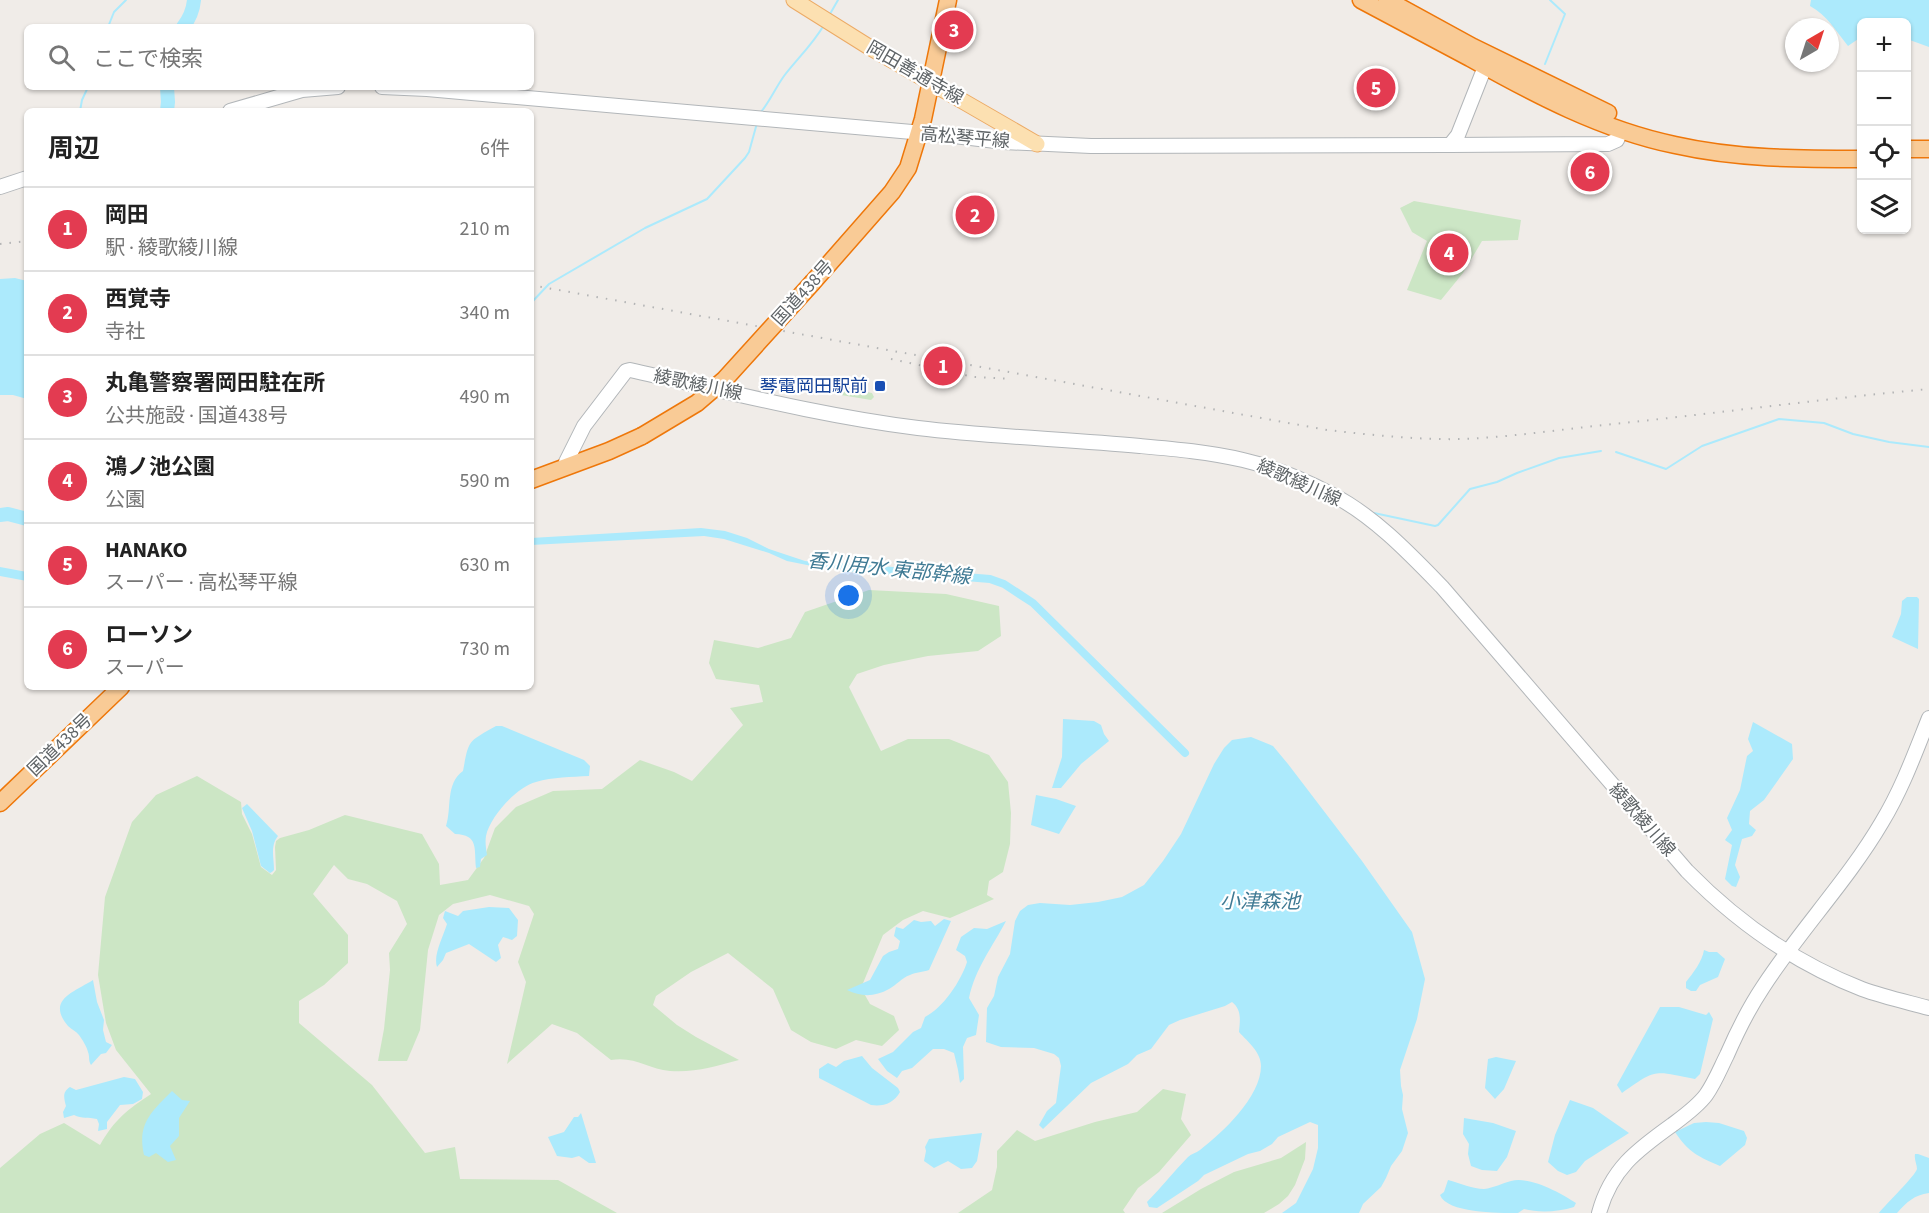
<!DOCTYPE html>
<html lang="ja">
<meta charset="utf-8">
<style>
body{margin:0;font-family:"Source Sans 3","Noto Sans JP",sans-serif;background:#f6f6f6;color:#222}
.controls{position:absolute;right:18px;top:18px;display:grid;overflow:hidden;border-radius:9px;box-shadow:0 2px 4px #0004}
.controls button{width:54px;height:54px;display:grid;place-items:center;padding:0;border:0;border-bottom:2px solid #e0e0e0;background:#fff;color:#222;font:30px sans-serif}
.compass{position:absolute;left:1785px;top:18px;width:54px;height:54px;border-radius:50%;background:#fff;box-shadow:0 2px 4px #0004;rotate:39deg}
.you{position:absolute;left:849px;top:596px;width:21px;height:21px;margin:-15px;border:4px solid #fff;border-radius:50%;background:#1a73e8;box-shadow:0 0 0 9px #1a73e833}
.badge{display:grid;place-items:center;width:39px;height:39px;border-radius:50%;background:#e33b51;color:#fff;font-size:20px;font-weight:700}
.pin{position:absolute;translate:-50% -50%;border:3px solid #fff;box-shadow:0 2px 6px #0006}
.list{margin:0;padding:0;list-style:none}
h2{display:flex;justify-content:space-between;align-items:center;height:78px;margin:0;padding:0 24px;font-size:26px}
h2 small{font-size:20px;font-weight:400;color:#767676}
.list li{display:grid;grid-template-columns:39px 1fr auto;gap:18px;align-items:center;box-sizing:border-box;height:84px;padding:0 24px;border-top:2px solid #e0e0e0}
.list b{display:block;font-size:22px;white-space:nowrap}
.list p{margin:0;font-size:20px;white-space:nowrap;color:#767676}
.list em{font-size:20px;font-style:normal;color:#767676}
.icon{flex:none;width:33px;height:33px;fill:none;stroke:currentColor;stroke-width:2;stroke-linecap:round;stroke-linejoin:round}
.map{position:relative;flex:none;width:1929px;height:1213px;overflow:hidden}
.search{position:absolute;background:#fff;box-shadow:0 2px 4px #0004;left:24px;top:24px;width:510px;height:66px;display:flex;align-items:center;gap:15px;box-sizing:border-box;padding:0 21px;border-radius:9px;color:#767676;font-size:22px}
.panel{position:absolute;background:#fff;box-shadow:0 2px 4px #0004;left:24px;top:108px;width:510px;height:582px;border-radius:9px}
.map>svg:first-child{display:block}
.green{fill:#cce6c5}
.water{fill:#aceafc}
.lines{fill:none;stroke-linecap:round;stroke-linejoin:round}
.stream{stroke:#aceafc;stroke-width:2}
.canal{stroke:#aceafc;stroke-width:8}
.river{stroke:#aceafc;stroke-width:14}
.secondary-casing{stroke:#b2b6b9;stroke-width:16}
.primary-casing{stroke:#ecaa65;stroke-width:17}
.highway-casing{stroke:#ee770a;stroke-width:19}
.secondary{stroke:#fff;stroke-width:14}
.primary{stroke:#fce0b1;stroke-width:15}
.highway{stroke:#f9cb96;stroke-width:16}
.rail{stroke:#b3b4b5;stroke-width:2;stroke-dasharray:1.5 8;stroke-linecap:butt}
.highway-bridge-casing{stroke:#ee770a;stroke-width:19;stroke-linecap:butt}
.highway-bridge{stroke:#f9cb96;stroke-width:16}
.transit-dot{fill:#1a4fb4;stroke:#fff;stroke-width:2}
.labels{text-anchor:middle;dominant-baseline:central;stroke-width:4.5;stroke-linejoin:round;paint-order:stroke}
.street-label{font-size:18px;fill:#5f6467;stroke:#fff}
.transit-label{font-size:18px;fill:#164399;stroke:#fff;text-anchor:end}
.water-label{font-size:20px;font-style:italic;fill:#3f7a94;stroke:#fff}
</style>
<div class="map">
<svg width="1929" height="1213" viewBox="0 0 1929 1213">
<rect width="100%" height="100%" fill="#f0ece8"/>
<path class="green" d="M1414 201 1521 220 1518 240 1482 241 1463 273 1441 300 1407 290 1427 241 1412 232 1400 208Z
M842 387 872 393 874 397 871 400 841 395 839 390Z
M869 590 946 594 999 606 1001 636 978 651 928 656 884 665 857 674 849 687 881 751 908 739H949L989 755 1008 782 1011 813 1010 844 1003 872 989 881 987 895 994 899 950 918 923 911 903 920 883 935 861 988 870 1004 894 1016 899 1030 882 1046 856 1040 836 1049 811 1042 791 1030 773 989 728 953 691 972 656 996 653 1005 677 1025 696 1037 739 1060C716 1066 694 1073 670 1071 648 1069 635 1056 611 1060L577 1033 552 1024 507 1064 526 982 518 962 534 914 529 906 490 895 453 904 439 915 428 950 420 1030 407 1061H378L384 1029 390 970 389 953 407 924 397 901 367 884 348 879 334 865 313 894 348 935V963L324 985 299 1001V1023L372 1085 425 1153 455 1147 460 1179 558 1180 617 1213H0V1168L40 1134 64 1123 100 1145C115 1119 127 1110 151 1094L116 1050 106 1023 98 975 105 897 132 822 156 795 197 776 241 802 242 814 252 834 261 867 272 875 276 870 275 847 276 841 280 838 309 830 345 815 422 834 439 864 440 885 468 880 484 858 495 828 516 807 553 791 602 789 640 760 674 772 692 781 743 725 730 708 763 702 759 685 716 679 709 663 714 640 758 648 791 638 805 612Z
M1163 1089 1186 1094 1181 1119 1191 1135 1159 1172 1138 1188 1123 1210 1125 1213H958L992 1190 997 1167V1151L1017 1130 1035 1141 1095 1122 1137 1112Z
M1306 1142 1305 1159 1295 1185 1288 1196 1279 1204 1264 1213H1162L1201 1189 1234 1172 1281 1158Z"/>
<path class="water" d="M1811 0H1929V47L1907 39 1906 22H1862L1861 37 1848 46C1836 31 1827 15 1810 6Z
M15 278 27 281V399L13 395H0V279Z
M701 528 725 531 747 538 769 549 805 561 854 567 855 569 817 567 787 561 769 553 724 539 704 536 531 545V538Z
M0 567 27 572V581L0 576Z
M1907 597H1917L1919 599 1918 649 1892 637 1901 614 1902 601Z
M1063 719 1094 721 1101 725 1104 734 1109 741 1081 764 1061 788H1052L1062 757Z
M1753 722 1792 744 1793 759 1764 800 1750 811 1749 824 1756 830 1752 836 1742 839 1735 865 1740 877 1736 887 1732 886 1725 879 1732 845 1725 840 1732 830 1727 818 1740 790 1747 756 1753 751 1748 739Z
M496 726H502L584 760 590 766 589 776C571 777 553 777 536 782 517 787 490 816 486 836 485 842 486 849 487 855L481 859 480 867 476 868C474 848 479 835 455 834L446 826C452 808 445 784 463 771 469 739 468 742 496 726Z
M1251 737 1273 746 1288 764 1362 861 1412 932 1425 979 1417 1019 1400 1070 1401 1086 1403 1095 1402 1109 1408 1133 1402 1151 1391 1166 1386 1178 1381 1187 1363 1204 1359 1213H1282L1296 1203 1313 1169 1318 1148V1125L1310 1122 1278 1137 1272 1144 1260 1151 1248 1154 1204 1175 1198 1181 1157 1208 1149 1207 1147 1202C1161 1188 1174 1171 1188 1157 1191 1154 1196 1153 1200 1150 1222 1133 1261 1097 1261 1066 1261 1052 1248 1042 1239 1032 1240 1020 1242 1010 1232 1002L1225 1006 1180 1020 1169 1025 1151 1049 1137 1055 1128 1064 1091 1083 1043 1129 1039 1125 1047 1111 1056 1103 1061 1066 1059 1058 1054 1054 1034 1048 1001 1047 986 1042 987 1008 994 996 998 977 1010 954 1015 921 1020 911 1028 905 1040 903 1070 905 1098 902 1122 897 1144 885 1163 861 1181 834 1214 764 1224 748 1232 740Z
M1036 795 1056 799 1076 806 1059 834 1031 825Z
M247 804 278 836C270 846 274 858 274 870L272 872 270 873 261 866 252 831 242 808Z
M489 907 509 908 518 920 517 936 512 940 503 937 498 945 501 958 496 962 469 944 446 953 443 960 437 967C433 955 443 937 447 924L443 918 445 911 458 916 463 911Z
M944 919 951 921 929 970C923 972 916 972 910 975 901 978 897 985 889 989 875 997 861 997 847 990L870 980 883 956 889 952 898 949 900 941 894 936 896 927 903 929 914 920 921 922 931 921 935 926Z
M1006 921C993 946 975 969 969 998L979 1015 976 1035 967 1038 963 1047 964 1079 960 1083 958 1070 954 1053 944 1049H933L912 1068 902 1071 897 1078 887 1071 878 1059 893 1052 913 1032 921 1028 925 1017C943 1008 961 981 967 962L965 956 956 950 961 937 974 928 987 929Z
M1704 950 1709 952H1717L1725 959 1718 977 1700 985 1696 991H1691L1686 988V982C1693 973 1702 962 1704 950Z
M93 980 97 1002 104 1020 103 1030 106 1042 112 1045 106 1053 101 1054 91 1065C88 1060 90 1057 88 1052 87 1047 82 1039 79 1035 76 1031 72 1030 68 1026 46 1000 74 992 93 980Z
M1660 1007H1679L1706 1015 1709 1012 1713 1019 1700 1074 1695 1079C1654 1071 1657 1068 1622 1093L1617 1085Z
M862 1056 872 1068 898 1088 900 1092C894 1103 883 1107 871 1105L819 1078V1069L828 1063 836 1067 844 1061Z
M1496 1057 1516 1061 1504 1089 1495 1099 1485 1088 1488 1059Z
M124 1077 135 1079 143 1092 142 1099 133 1104 120 1105 107 1122V1129L98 1131 99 1124 97 1119C88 1117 82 1119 74 1115L64 1118 63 1112 66 1106C64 1098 62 1092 70 1087L76 1090Z
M172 1091 182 1100 190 1101 179 1118V1136L170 1146 176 1160 168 1162 156 1153 149 1157 144 1155C137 1124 151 1112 172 1091Z
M1570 1100 1593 1108 1629 1133 1585 1161 1576 1172 1567 1175 1558 1171 1548 1162 1555 1135Z
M581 1113 596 1163H589L579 1156 572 1158 557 1156 548 1137 564 1132 574 1117H578Z
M1464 1118 1493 1123 1516 1131 1507 1157 1497 1171 1482 1170 1471 1166 1468 1154 1469 1144 1463 1134Z
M1706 1122 1719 1123 1744 1131 1747 1138 1745 1145 1720 1166C1699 1157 1688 1152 1675 1132L1694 1123Z
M982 1133 977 1161 972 1168 961 1169 948 1161 934 1168 924 1161 926 1151 925 1147 929 1139Z
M1915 1154H1918L1929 1158V1193C1914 1195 1907 1202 1897 1213H1879C1886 1204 1915 1176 1917 1169 1917 1164 1914 1160 1915 1154Z
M1448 1180C1460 1183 1473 1189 1484 1189 1494 1188 1502 1183 1511 1181 1530 1176 1561 1193 1576 1203L1574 1207C1558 1212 1539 1213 1524 1209L1518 1213C1497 1213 1447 1213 1440 1195L1444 1192Z"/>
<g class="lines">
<path class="stream" d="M830 14 838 0
M108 27 114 12 126 0
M1545 64 1565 14 1550 0
M80 111 82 100 88 87
M761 112C770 101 776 87 784 76 797 59 813 44 824 25
M531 303 549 284 645 228 707 199 745 158 749 152 757 123
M1616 452 1666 469 1702 446 1779 419 1824 423 1853 434 1889 442 1929 447
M1374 513 1435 526 1438 525 1470 489 1497 482 1517 473 1559 458 1601 451"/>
<path class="canal" d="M844 567 990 579 1004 584 1033 603 1185 753"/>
<path class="river" d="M183 27C190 18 193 11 194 0
M167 87 168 102 167 111
M0 515 8 514 27 519"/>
<g class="secondary-casing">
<path id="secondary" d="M382 87 427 89 946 135 1004 142 1091 146 1446 145H1450L1458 135 1488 59
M230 111 302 90 338 87
M1450 145 1608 144 1617 140 1621 130
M0 187 27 178
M566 467V462L584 426 626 371 630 370C725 391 821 416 918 428 992 437 1066 439 1140 446 1174 449 1209 452 1243 460 1273 467 1304 480 1331 494 1373 515 1410 554 1442 587L1687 871C1737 922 1795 963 1862 989 1884 997 1907 1002 1929 1008
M1599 1213C1611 1169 1637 1150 1672 1125 1684 1116 1697 1107 1706 1095 1715 1082 1720 1069 1727 1055 1737 1032 1749 1008 1763 987 1800 930 1848 880 1882 822 1902 789 1915 753 1929 718"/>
</g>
<g class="primary-casing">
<path id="primary" d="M794 0 869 47 1037 144"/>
</g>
<g class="highway-casing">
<path id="highway" d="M1361 0C1397 19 1434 39 1470 58 1534 94 1602 130 1675 145 1737 159 1799 159 1862 159
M1387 0 1473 47 1608 113
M1906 149H1929
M813 282 892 192 908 168 923 119 948 0
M531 480 609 451 642 436
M0 803 121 687"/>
</g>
<use href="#secondary" class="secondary"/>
<use href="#primary" class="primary"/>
<use href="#highway" class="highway"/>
<path class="rail" d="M0 244 27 241
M531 285 1327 430C1372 435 1418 440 1463 439 1510 437 1557 430 1604 425 1712 414 1820 399 1929 389
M891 359 974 377 1012 379"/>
<g class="highway-bridge-casing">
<path id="highway-bridge" d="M642 436 697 403 725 379 813 282"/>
</g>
<use href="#highway-bridge" class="highway-bridge"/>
</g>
<rect class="transit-dot" x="874" y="380" width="12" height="12" rx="3"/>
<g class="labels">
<g class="street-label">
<text transform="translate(915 73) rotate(30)">岡田善通寺線</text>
<text transform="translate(965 138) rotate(5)">高松琴平線</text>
<text transform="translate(803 293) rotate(-48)">国道438号</text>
<text transform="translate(698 385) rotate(12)">綾歌綾川線</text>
<text transform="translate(1299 483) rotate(24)">綾歌綾川線</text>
<text transform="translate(60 745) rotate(-44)">国道438号</text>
<text transform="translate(1642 820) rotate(49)">綾歌綾川線</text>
</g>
<g class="transit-label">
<text x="868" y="386">琴電岡田駅前</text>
</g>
<g class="water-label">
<text transform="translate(889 569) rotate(6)">香川用水 東部幹線</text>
<text x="1260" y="902">小津森池</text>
</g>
</g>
</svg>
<div class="controls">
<button>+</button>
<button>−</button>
<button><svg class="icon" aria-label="locate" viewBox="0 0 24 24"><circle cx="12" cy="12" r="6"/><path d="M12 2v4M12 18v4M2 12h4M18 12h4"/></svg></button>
<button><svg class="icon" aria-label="layers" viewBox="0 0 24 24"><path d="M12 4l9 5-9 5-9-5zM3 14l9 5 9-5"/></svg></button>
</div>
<svg class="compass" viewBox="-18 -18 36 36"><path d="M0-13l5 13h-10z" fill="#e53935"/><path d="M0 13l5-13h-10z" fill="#767676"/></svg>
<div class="you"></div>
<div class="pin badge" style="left:943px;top:366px">1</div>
<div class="pin badge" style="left:975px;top:215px">2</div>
<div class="pin badge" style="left:954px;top:30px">3</div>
<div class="pin badge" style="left:1449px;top:253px">4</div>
<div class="pin badge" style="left:1376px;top:88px">5</div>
<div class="pin badge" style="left:1590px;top:172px">6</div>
<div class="search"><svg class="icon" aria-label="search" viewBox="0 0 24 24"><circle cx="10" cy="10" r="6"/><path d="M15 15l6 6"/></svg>ここで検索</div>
<section class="panel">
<h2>周辺<small>6件</small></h2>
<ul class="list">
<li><span class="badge">1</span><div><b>岡田</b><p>駅 · 綾歌綾川線</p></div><em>210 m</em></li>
<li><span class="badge">2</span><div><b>西覚寺</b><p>寺社</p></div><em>340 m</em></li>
<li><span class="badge">3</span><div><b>丸亀警察署岡田駐在所</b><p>公共施設 · 国道438号</p></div><em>490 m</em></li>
<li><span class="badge">4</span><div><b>鴻ノ池公園</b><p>公園</p></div><em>590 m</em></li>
<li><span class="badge">5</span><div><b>HANAKO</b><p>スーパー · 高松琴平線</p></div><em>630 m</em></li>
<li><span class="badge">6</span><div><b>ローソン</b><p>スーパー</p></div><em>730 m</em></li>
</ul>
</section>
</div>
